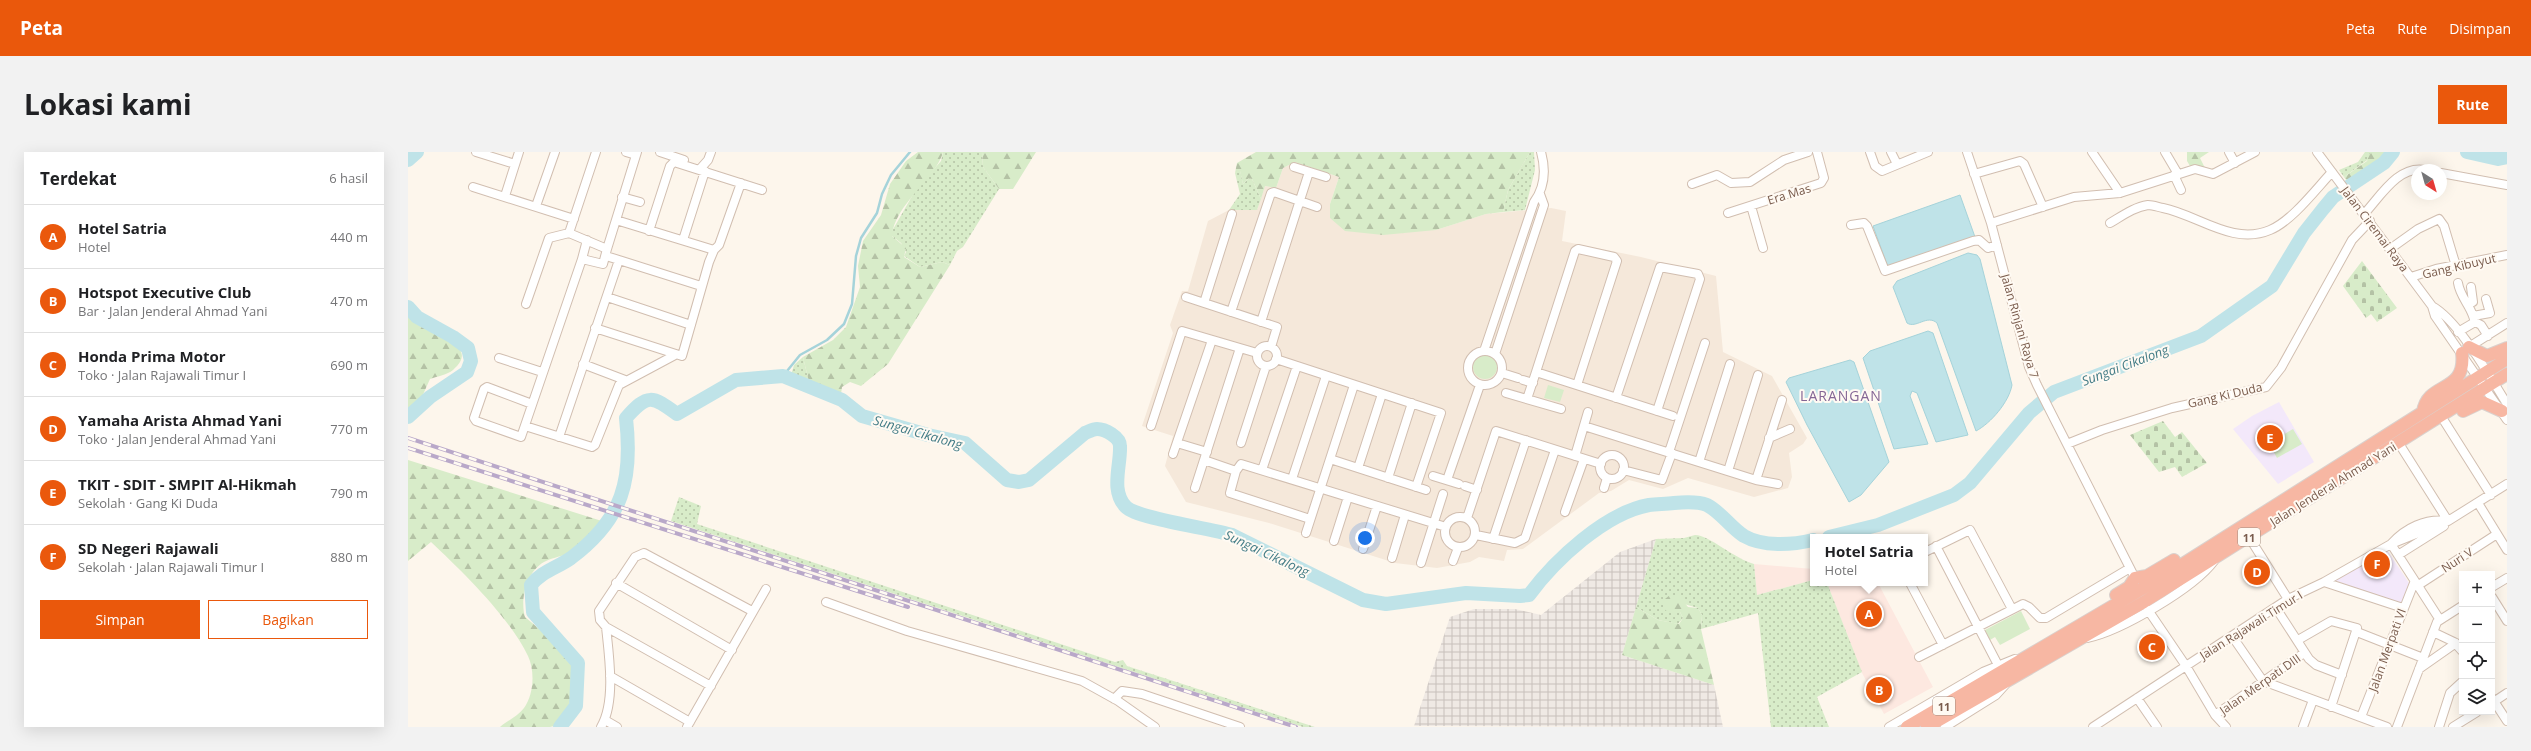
<!DOCTYPE html>
<html lang="id">
<meta charset="utf-8">
<style>
body{margin:0;font-family:"Open Sans",sans-serif;background:#f2f2f2;color:#202124}
.controls{position:absolute;right:12px;bottom:12px;display:grid;overflow:hidden;border-radius:0px;box-shadow:0 4px 16px #0002}
.controls button{width:36px;height:36px;display:grid;place-items:center;padding:0;border:0;border-bottom:1px solid #e0e0e0;background:#fff;color:#202124;font:20px sans-serif}
.compass{position:absolute;left:2003px;top:12px;width:36px;height:36px;border-radius:50%;background:#fff;box-shadow:0 4px 16px #0002;rotate:143deg}
.you{position:absolute;left:957px;top:386px;width:14px;height:14px;margin:-10px;border:3px solid #fff;border-radius:50%;background:#1a73e8;box-shadow:0 0 0 6px #1a73e833}
.badge{display:grid;place-items:center;width:26px;height:26px;border-radius:50%;background:#ea580c;color:#fff;font-size:13px;font-weight:700}
.pin{position:absolute;translate:-50% -50%;border:2px solid #fff;box-shadow:0 1px 4px #0006}
.popup{position:absolute;left:1402px;top:382px;width:118px;height:52px;box-sizing:border-box;display:grid;place-content:center;border-radius:0px;background:#fff;filter:drop-shadow(0 1px 3px #0005);font-size:13px;white-space:nowrap;color:#757577}
.popup b{font-size:15px;color:#202124}
.popup::after{content:'';position:absolute;left:50%;top:100%;margin-left:-8px;border:8px solid transparent;border-top-color:#fff}
.list{margin:0;padding:0;list-style:none}
h2{display:flex;justify-content:space-between;align-items:center;height:52px;margin:0;padding:0 16px;font-size:17px}
h2 small{font-size:13px;font-weight:400;color:#757577}
.list li{display:grid;grid-template-columns:26px 1fr auto;gap:12px;align-items:center;box-sizing:border-box;height:64px;padding:0 16px;border-top:1px solid #e0e0e0}
.list b{display:block;font-size:15px;white-space:nowrap}
.list p{margin:0;font-size:13px;white-space:nowrap;color:#757577}
.list em{font-size:13px;font-style:normal;color:#757577}
.actions{display:flex;gap:8px;padding:12px 16px}
.actions a{flex:1;padding:9px 0;border:1px solid #ea580c;border-radius:0px;text-align:center;font-size:14px;color:#ea580c}
.actions .main{background:#ea580c;color:#fff}
.icon{flex:none;width:22px;height:22px;fill:none;stroke:currentColor;stroke-width:2;stroke-linecap:round;stroke-linejoin:round}
.map{position:relative;flex:none;width:2099px;height:575px;overflow:hidden;border-radius:0px}
header{display:flex;align-items:center;gap:24px;box-sizing:border-box;height:56px;padding:0 20px;background:#ea580c;color:#fff}
header strong{font-size:19px}
nav{display:flex;gap:22px;margin-inline-start:auto;font-size:14px}
.intro{display:flex;align-items:center;justify-content:space-between;box-sizing:border-box;height:96px;padding:0 24px}
h1{margin:0;font-size:28px}
.button{padding:10px 18px;border-radius:0px;background:#ea580c;color:#fff;font-size:14px;font-weight:700}
main{display:flex;gap:24px;padding:0 24px}
aside{flex:1;background:#fff;border-radius:0px;box-shadow:0 4px 16px #0002}
.map>svg:first-child{display:block}
.residential{fill:#f5e8da}
.commercial{fill:#fde8e0}
.industrial{fill:url(#industrial-grid)}
.education{fill:#f3e8fa}
.grass{fill:url(#grass-dots)}
.forest{fill:url(#forest-firs)}
.cemetery{fill:url(#cemetery-stones)}
.garden{fill:#d8ecc9}
.water{fill:#bfe3e8;stroke:#a5d3da}
.lines{fill:none;stroke-linecap:round;stroke-linejoin:round}
.stream{stroke:#a5d3da;stroke-width:2.5}
.river{stroke:#bfe3e8;stroke-width:14}
.minor-casing{stroke:#d1beb0;stroke-width:10}
.highway-casing{stroke:#dad1cd;stroke-width:14}
.minor{stroke:#fff;stroke-width:8}
.highway{stroke:#f7b7a3;stroke-width:12}
.rail-casing{stroke:#b9a8c9;stroke-width:4}
.rail{stroke:#fffaf3;stroke-width:2.5;stroke-dasharray:8;stroke-linecap:butt}
.labels{text-anchor:middle;dominant-baseline:central;stroke-width:4;stroke-linejoin:round;paint-order:stroke}
.shield{fill:#fffaf3;stroke:#a28b7f;stroke-width:1}
.shield-label{font-size:11px;font-weight:bold;fill:#7a5c4d}
.street-label{font-size:12px;fill:#7a5c4d;stroke:#fffaf3}
.water-label{font-size:13px;font-style:italic;fill:#437c86;stroke:#fffaf3}
.quarter-label{font-size:14px;letter-spacing:1px;fill:#846695;stroke:#fffaf3}
</style>
<header>
<strong>Peta</strong>
<nav><a>Peta</a><a>Rute</a><a>Disimpan</a></nav>
</header>
<div class="intro"><h1>Lokasi kami</h1><a class="button">Rute</a></div>
<main>
<aside>
<h2>Terdekat<small>6 hasil</small></h2>
<ul class="list">
<li><span class="badge">A</span><div><b>Hotel Satria</b><p>Hotel</p></div><em>440 m</em></li>
<li><span class="badge">B</span><div><b>Hotspot Executive Club</b><p>Bar · Jalan Jenderal Ahmad Yani</p></div><em>470 m</em></li>
<li><span class="badge">C</span><div><b>Honda Prima Motor</b><p>Toko · Jalan Rajawali Timur I</p></div><em>690 m</em></li>
<li><span class="badge">D</span><div><b>Yamaha Arista Ahmad Yani</b><p>Toko · Jalan Jenderal Ahmad Yani</p></div><em>770 m</em></li>
<li><span class="badge">E</span><div><b>TKIT - SDIT - SMPIT Al-Hikmah</b><p>Sekolah · Gang Ki Duda</p></div><em>790 m</em></li>
<li><span class="badge">F</span><div><b>SD Negeri Rajawali</b><p>Sekolah · Jalan Rajawali Timur I</p></div><em>880 m</em></li>
</ul>
<div class="actions"><a class="main">Simpan</a><a>Bagikan</a></div>
</aside>
<div class="map">
<svg width="2099" height="575" viewBox="0 0 2099 575">
<defs>
<pattern id="industrial-grid" width="8" height="8" patternUnits="userSpaceOnUse"><rect width="8" height="8" fill="#efe9e4"/><path d="M0 4h8M4 0v8" fill="none" stroke="#c7c0bb"/></pattern>
<pattern id="grass-dots" width="8" height="8" patternUnits="userSpaceOnUse"><rect width="8" height="8" fill="#d8ecc9"/><path d="M2 2h.1M6 6h.1" fill="none" stroke="#b4c2a5" stroke-width="1.8" stroke-linecap="round"/></pattern>
<pattern id="forest-firs" width="22" height="20" patternUnits="userSpaceOnUse"><rect width="22" height="20" fill="#d8ecc9"/><path d="M5 1l3.5 6h-7zM16 11l3.5 6h-7z" fill="#b4c2a5"/></pattern>
<pattern id="cemetery-stones" width="16" height="16" patternUnits="userSpaceOnUse"><rect width="16" height="16" fill="#d8ecc9"/><path d="M2 7V4a2 2 0 0 1 4 0v3zM10 15v-3a2 2 0 0 1 4 0v3z" fill="#b4c2a5"/></pattern>
</defs>
<rect width="100%" height="100%" fill="#fdf6ec"/>
<path class="residential" d="M887 10 931 25 922 52 1028 78 1078 62 1143 56 1158 59 1154 89 1233 105 1308 124 1315 200 1364 224 1399 286 1395 292 1381 301 1384 325 1380 336 1346 345 1280 326 1255 337 1221 328 1203 339 1191 341 1115 397 1099 398 1096 409 1071 405 1062 410 1029 416 987 411 861 371 778 350 757 314 765 284 734 274 765 181 762 173 774 139H780L800 69 821 58H849L857 34 868 36 875 16Z"/>
<path class="commercial" d="M1346 412 1405 417V428L1349 443Z
M1419 431H1470L1525 535 1476 562 1453 519Z"/>
<path class="industrial" d="M1248 387 1214 503 1306 533 1315 575 1006 574 1042 465 1066 457H1107L1133 463 1212 400Z"/>
<path class="education" d="M1871 250 1906 310 1870 332 1825 277 1844 264Z
M1979 398 2001 431 1993 453 1926 428Z"/>
<path class="grass" d="M535 0H574L575 15 591 37 555 95 549 99 542 113 534 110 512 115 496 104 498 100 493 91 484 84V79L507 39 533 9Z
M1122 0H1126L1127 18 1117 58 1095 60 1100 38Z
M1957 0H1962V6L1936 25 1931 18 1950 10Z
M832 18 835 32 841 26 844 27 853 47 849 58H821L832 42 827 21Z
M395 205 401 230 383 223 386 213Z
M271 345 293 354 289 372 707 510 715 508 719 514 907 575H895L263 369Z
M1287 383C1301 383 1327 407 1346 412L1349 443 1405 428V431H1419L1454 520 1409 545 1421 575H1363L1350 461 1293 477 1294 463 1290 456 1276 452 1260 460H1272L1275 466 1270 472 1250 468 1228 455 1248 387 1276 386Z"/>
<path class="forest" d="M510 0H535C529 25 486 53 484 84L498 96 496 105 512 115 534 110 542 113 480 212 453 234 442 230 434 235 433 242 401 230 395 205 425 188 438 175 452 135 450 114 455 89 473 63 482 32 498 9Z
M574 0H628L605 37H591L575 15Z
M848 0H1122L1100 38 1095 60 1078 62 1028 78 975 83 937 79 922 66V52L931 25 887 10 875 16 868 36 857 34 853 47 844 27 841 26 835 32 832 19 827 21 829 11Z
M1779 0H1801L1792 6 1798 18 1788 13 1782 14 1779 9Z
M1962 0H1980L1951 25 1939 29 1936 25 1959 9Z
M0 161C9 168 18 175 28 181 43 189 67 199 45 218 39 223 30 224 22 227L13 247 0 258Z
M0 308 197 370C187 383 173 395 159 402 151 405 143 406 136 410 118 420 112 448 117 465L162 503C167 521 166 571 142 575 126 575 108 575 92 575 99 569 110 564 116 556 126 542 127 519 120 504 102 466 54 419 23 390L0 409Z
M1262 443 1271 444 1280 455 1290 456 1294 463 1293 477 1306 533 1214 503 1228 455 1250 468 1271 472 1275 466 1272 460H1260L1255 456 1257 447Z"/>
<path class="cemetery" d="M1954 109 1989 156 1969 170 1963 162 1958 166 1935 134Z
M1755 269 1767 285 1774 280 1799 311 1774 325 1767 315 1751 320 1722 283Z"/>
<path class="garden" d="M1065 215a12 12 0 1 1 24 0a12 12 0 1 1-24 0Z
M1140 233 1156 238 1152 250 1136 246Z
M1885 277 1894 292 1869 306 1861 291Z
M1613 459 1622 477 1592 493 1587 485 1582 488 1577 478Z"/>
<path class="water" d="M1552 43 1567 85 1480 115 1465 74Z
M1560 101 1569 103 1572 107 1604 233C1601 250 1583 271 1568 279L1529 171C1519 162 1508 177 1499 171L1485 135 1489 129Z
M1520 179 1525 181 1560 283 1528 290 1509 241 1504 239 1502 244 1520 292 1486 297 1455 206 1462 199Z
M1442 208 1446 210 1481 310 1453 343 1441 350 1399 273 1378 230 1381 226Z"/>
<g class="lines">
<path class="stream" d="M375 224 392 203 419 188 436 172 444 152 448 104 453 86 469 61 474 42 483 23 502 0"/>
<path class="river" d="M2059 0 2090 7 2099 5
M0 8 9 0
M0 155 9 165 45 185 60 196 63 209 59 220 22 245 0 265
M1421 385 1470 373 1546 343 1562 331 1621 261 1646 240 1793 184 1864 134 1896 81 1915 57 1925 45 1976 11 1985 0
M152 575 168 554 170 511 125 460 123 433C134 419 149 416 163 406 215 367 225 328 218 266 240 241 244 244 269 262L328 228 375 224 434 248 454 264 520 283 557 291 599 328 611 330 621 328 677 281C680 280 685 277 689 277 697 277 712 285 712 294 713 313 702 339 718 355 730 367 803 376 824 383L955 448 978 452 1058 441 1112 444 1121 443C1147 408 1197 361 1241 353 1249 352 1258 352 1266 351 1276 350 1289 349 1299 353 1314 361 1322 375 1336 384 1355 395 1384 393 1405 388"/>
<g class="minor-casing">
<path id="minor" d="M68 0 107 12
M218 0 228 3
M252 0 276 8
M1462 0 1467 14 1474 19 1520 0
M1483 0 1489 12
M1559 0 1583 71 1621 215 1629 233 1727 426
M1684 0 1712 41
M1757 0 1770 22
M1821 0 1827 11
M1909 0 2024 154C2051 169 2082 225 2099 252
M886 15 918 25
M292 17 300 8 303 0
M2033 21 2099 33
M1566 22 1612 9 1616 12 1635 55
M1766 23 1773 38
M1284 32 1309 23 1323 31 1342 30 1376 8 1400 0
M65 35 166 67
M97 44 111 0
M214 45 232 50
M128 54 147 0
M1343 54 1355 96
M1320 61 1413 31 1416 26 1409 0
M1956 62C1972 45 1990 13 2017 18
M208 68 306 98
M1583 71 1666 45 1712 41 1787 17 1805 22 1847 0
M1702 71C1714 64 1726 55 1740 53 1745 53 1750 55 1755 56 1790 63 1825 94 1862 78 1884 69 1908 37 1924 20
M1443 73 1456 71 1459 74 1477 119 1565 89 1571 88 1580 96 1589 93
M241 79 262 14 266 10 354 38
M275 88 297 19
M199 97 229 0
M1982 97 2010 77 2031 67 2036 74 2048 114
M174 107 195 112 199 97 161 81 188 0
M211 108 293 134
M2003 125 2028 117 2099 103
M2050 131C2052 144 2061 152 2065 164
M199 145 283 173
M778 145 869 175 863 195
M796 151 824 62
M118 152 141 86 161 81
M2059 152 2065 150 2063 135
M2024 154 2027 164 2099 268
M823 160 863 41 866 40 909 55
M853 170 901 20
M2067 170 2073 173 2080 184
M187 176 274 204 301 110 306 98 311 93 333 31
M2050 180 2067 170 2065 164 2082 161 2078 147
M849 204a10 10 0 1 1 20 0a10 10 0 1 1-20 0Z
M2061 195 2099 171
M1060 216a17 17 0 1 1 34 0a17 17 0 1 1-34 0Z
M1076 199 1126 50C1137 35 1138 18 1133 0
M1087 202 1136 53 1132 42
M91 206 134 220
M868 207 1033 261 1008 335
M175 212 217 228
M1128 220 1167 99 1170 97 1206 105 1209 109 1169 233
M1094 221 1110 226
M1115 228 1125 231
M1098 241 1153 257
M1208 246 1252 115 1290 122 1292 127 1249 259
M1119 247 1128 220 1265 264
M124 252 79 235 76 237 66 266 68 269 113 285 174 107 179 88
M2033 264 2083 343
M117 274 184 295 187 293 211 233 267 203
M743 274 774 179 849 201
M1176 274 1348 328 1370 332
M151 285 211 108 198 104
M1361 286 1382 277
M1990 290 2040 369
M769 291 799 300
M833 291 858 214
M1659 292 1694 278 1764 256 1858 235 1873 216 1944 88 1962 69
M1261 300 1297 191
M765 302 804 188
M1192 315a12 12 0 1 1 24 0a12 12 0 1 1-24 0Z
M1167 304 1180 260
M922 307 1018 338
M796 308 828 319 822 341 902 367
M1291 310 1322 212
M950 316 974 242
M854 318 889 214
M1215 318 1254 328 1264 301
M828 319 833 312 1038 375
M1320 319 1350 223
M1025 324 1051 332
M980 326 1004 251
M884 327 918 224
M1039 328 1072 233
M1348 328 1374 248
M1057 334 1069 338
M787 336 832 196
M1196 336 1199 326
M2070 351 2099 398
M1157 360 1176 307
M1037 380a15 15 0 1 1 30 0a15 15 0 1 1-30 0Z
M1059 366 1088 279 1193 312
M898 381 946 233
M1068 383 1107 391 1117 386 1147 298
M1841 385 1880 447
M1085 387 1118 288
M926 389 940 345
M1528 394 1590 513
M955 397 969 354
M1517 400 1562 378 1604 457
M1990 403 2036 374
M984 406 997 363
M1045 409 1050 396
M1013 411 1035 342
M1916 430 1995 456
M208 431 324 498
M1502 431 1535 493
M2009 434 2089 382
M2084 435 2099 426
M2084 445 2099 469
M418 450 499 479 674 529 710 549 747 575
M1868 456 1901 507 1908 513 1934 523
M1740 458 1778 514 1807 563 1818 575
M2032 468 1983 392C1997 376 2018 366 2039 369
M198 475 303 534
M1949 480 2015 506
M2025 480 2046 490 2054 499
M1824 484 1855 529 1979 575
M1679 486C1713 479 1786 436 1806 409
M1890 488 1923 469 1949 476 1923 555
M1511 505 1615 452 1621 455 1632 466H1638L1722 416
M2011 517 2048 491
M202 524 282 570
M1729 546 1749 575
M2084 546 2099 569
M706 547 714 539 734 542 832 575
M2084 551 2099 541
M1807 563 1896 501
M1953 565 2006 431
M197 568 209 575
M193 575C208 550 201 503 198 475L192 468 191 459 227 405 236 401 344 459
M279 575 358 437
M1481 575 1575 520 1607 507
M1537 575 1588 543 1597 533
M1685 575 1880 447 1916 430 1983 392 2040 369 2099 332
M1895 575 1905 548
M1989 575 2029 470 2054 454
M2031 575 2042 541 2054 530
M2045 575 2069 560"/>
</g>
<g class="highway-casing">
<path id="highway" d="M2061 195 2079 204 2099 196
M2055 259 2074 250 2094 259
M2015 260C2019 229 2059 242 2054 201
M1708 443 1721 435 1727 426 1739 424 1766 408
M1499 575 1756 424 2099 207
M1519 575 1736 450 2099 222"/>
</g>
<use href="#minor" class="minor"/>
<use href="#highway" class="highway"/>
<g class="rail-casing">
<path id="rail" d="M0 286 888 575
M0 296 500 455"/>
</g>
<use href="#rail" class="rail"/>
</g>
<g class="labels">
<g class="shield">
<rect x="1830" y="376" width="22" height="18" rx="3"/>
<rect x="1525" y="545" width="22" height="18" rx="3"/>
</g>
<g class="shield-label">
<text x="1841" y="385">11</text>
<text x="1536" y="554">11</text>
</g>
<g class="street-label">
<text transform="translate(1381 42) rotate(-17)">Era Mas</text>
<text transform="translate(1967 77) rotate(53)">Jalan Ciremai Raya</text>
<text transform="translate(2051 114) rotate(-13)">Gang Kibuyut</text>
<text transform="translate(1612 174) rotate(74)">Jalan Rinjani Raya 7</text>
<text transform="translate(1817 243) rotate(-13)">Gang Ki Duda</text>
<text transform="translate(1925 332) rotate(-32)">Jalan Jenderal Ahmad Yani</text>
<text transform="translate(2049 408) rotate(-33)">Nuri V</text>
<text transform="translate(1843 473) rotate(-32)">Jalan Rajawali Timur I</text>
<text transform="translate(1979 498) rotate(-70)">Jalan Merpati VI</text>
<text transform="translate(1852 532) rotate(-35)">Jalan Merpati DIII</text>
</g>
<g class="water-label">
<text transform="translate(1717 213) rotate(-21)">Sungai Cikalong</text>
<text transform="translate(510 280) rotate(16)">Sungai Cikalong</text>
<text transform="translate(859 401) rotate(25)">Sungai Cikalong</text>
</g>
<g class="quarter-label">
<text x="1433" y="243">LARANGAN</text>
</g>
</g>
</svg>
<div class="controls">
<button>+</button>
<button>−</button>
<button><svg class="icon" aria-label="locate" viewBox="0 0 24 24"><circle cx="12" cy="12" r="6"/><path d="M12 2v4M12 18v4M2 12h4M18 12h4"/></svg></button>
<button><svg class="icon" aria-label="layers" viewBox="0 0 24 24"><path d="M12 4l9 5-9 5-9-5zM3 14l9 5 9-5"/></svg></button>
</div>
<svg class="compass" viewBox="-18 -18 36 36"><path d="M0-13l5 13h-10z" fill="#e53935"/><path d="M0 13l5-13h-10z" fill="#757577"/></svg>
<div class="you"></div>
<div class="pin badge" style="left:1461px;top:462px">A</div>
<div class="popup"><b>Hotel Satria</b>Hotel</div>
<div class="pin badge" style="left:1471px;top:538px">B</div>
<div class="pin badge" style="left:1744px;top:495px">C</div>
<div class="pin badge" style="left:1849px;top:420px">D</div>
<div class="pin badge" style="left:1862px;top:286px">E</div>
<div class="pin badge" style="left:1969px;top:412px">F</div>
</div>
</main>
